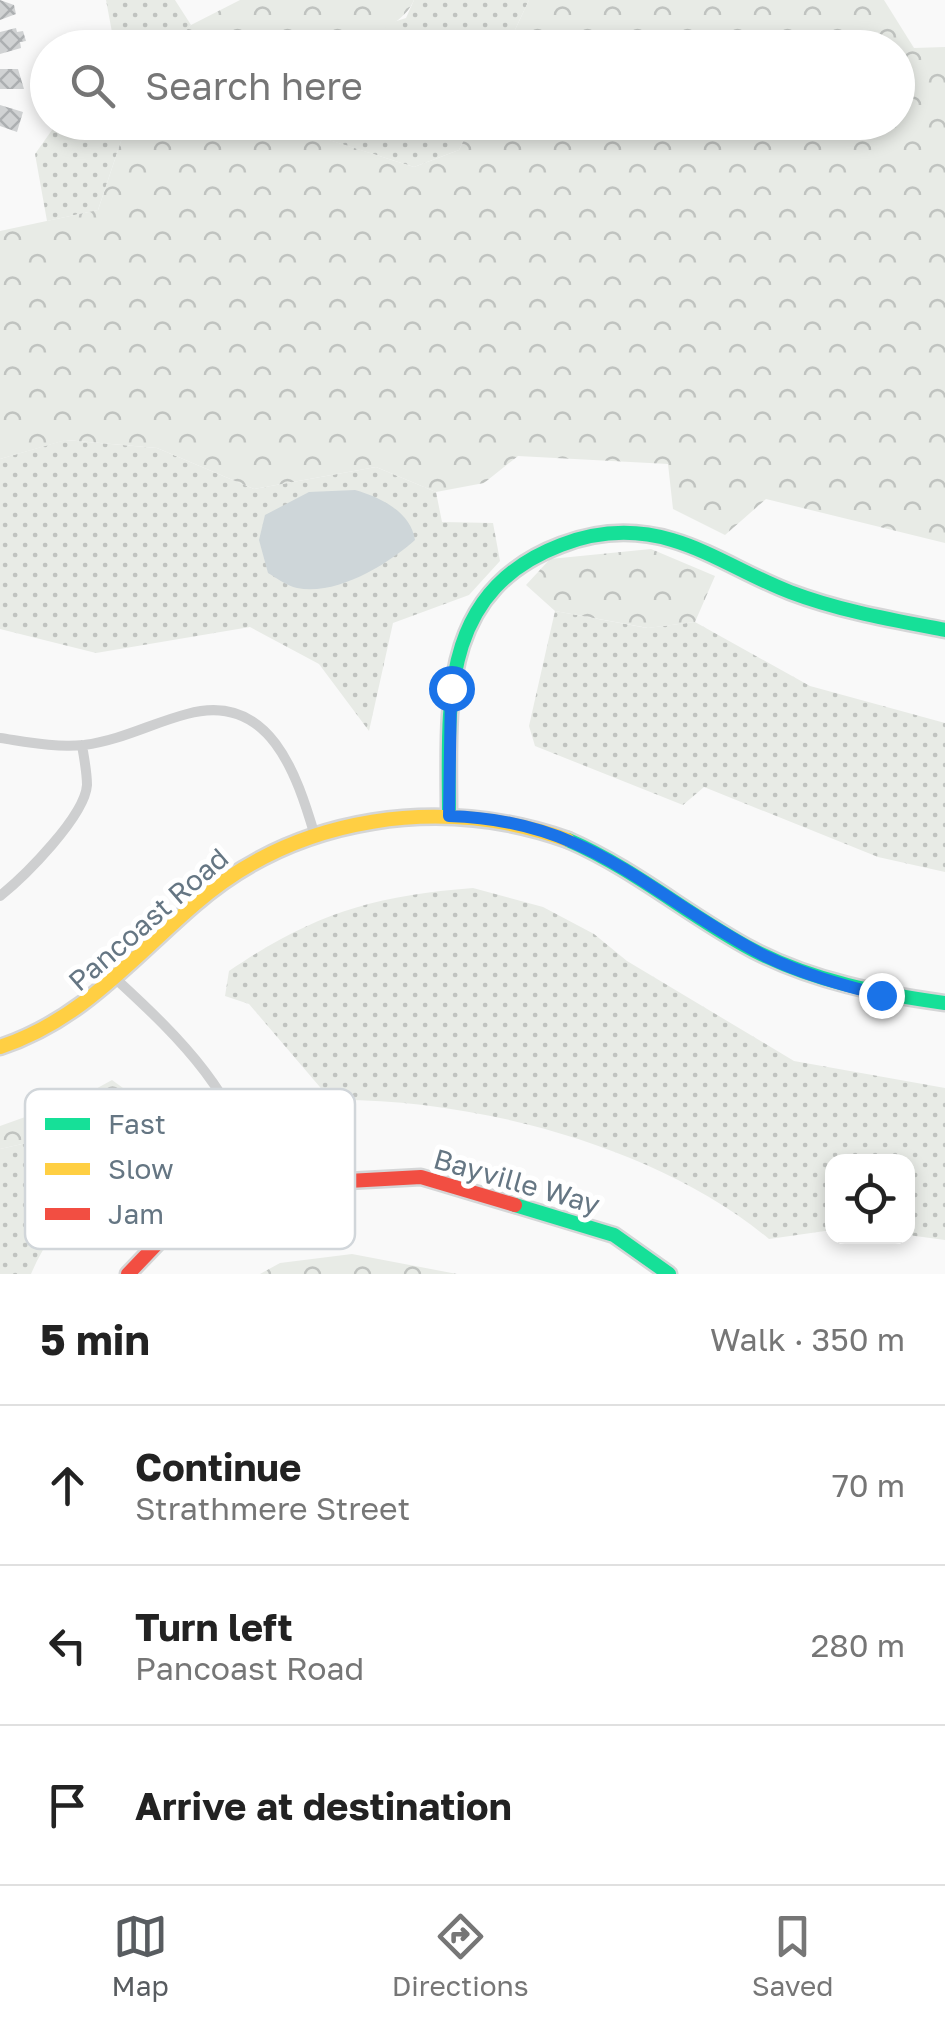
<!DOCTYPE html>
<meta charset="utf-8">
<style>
body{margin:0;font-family:"Golos Text",sans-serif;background:#f6f6f6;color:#222}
.controls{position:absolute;right:30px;bottom:30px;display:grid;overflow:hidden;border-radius:20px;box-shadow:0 5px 15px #0003}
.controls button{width:90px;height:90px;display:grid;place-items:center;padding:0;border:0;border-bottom:2px solid #e0e0e0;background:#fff;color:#222;font:50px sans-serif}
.stop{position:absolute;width:30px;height:30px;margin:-22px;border:8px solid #1a73e8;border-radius:50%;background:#fff}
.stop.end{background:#1a73e8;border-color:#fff;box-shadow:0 2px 10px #0008}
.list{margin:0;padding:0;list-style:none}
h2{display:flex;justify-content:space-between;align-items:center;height:130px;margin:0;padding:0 40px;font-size:42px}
h2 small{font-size:32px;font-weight:400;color:#767676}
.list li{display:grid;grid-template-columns:65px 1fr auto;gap:30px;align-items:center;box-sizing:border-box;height:160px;padding:0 40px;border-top:2px solid #e0e0e0}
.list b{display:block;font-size:38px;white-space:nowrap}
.list p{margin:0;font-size:32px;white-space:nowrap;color:#767676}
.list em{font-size:32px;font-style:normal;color:#767676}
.icon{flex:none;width:55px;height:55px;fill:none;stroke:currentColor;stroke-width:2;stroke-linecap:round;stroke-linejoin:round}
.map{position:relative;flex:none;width:945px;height:1274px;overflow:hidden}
.search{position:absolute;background:#fff;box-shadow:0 5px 15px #0003;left:30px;right:30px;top:30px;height:110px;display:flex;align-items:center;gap:25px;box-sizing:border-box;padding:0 35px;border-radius:55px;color:#767676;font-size:38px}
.sheet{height:610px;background:#fff}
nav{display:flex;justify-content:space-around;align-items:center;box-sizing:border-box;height:140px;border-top:2px solid #e0e0e0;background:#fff;font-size:28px;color:#767676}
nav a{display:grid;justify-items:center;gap:5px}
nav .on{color:#585c60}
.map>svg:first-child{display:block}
.grass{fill:url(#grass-dots)}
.forest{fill:url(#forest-crowns)}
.water{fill:#ced6d9}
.building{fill:url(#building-cross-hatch)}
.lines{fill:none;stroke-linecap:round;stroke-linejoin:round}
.fast-casing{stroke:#d5d6d7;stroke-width:19}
.slow-casing{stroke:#d5d6d7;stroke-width:19}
.jam-casing{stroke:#d5d6d7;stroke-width:19}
.street{stroke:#cecfd0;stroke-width:10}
.fast{stroke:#16e098;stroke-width:14}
.slow{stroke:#ffcf43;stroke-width:14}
.jam{stroke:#f24e42;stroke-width:14}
.route{stroke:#1a73e8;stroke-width:12}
.labels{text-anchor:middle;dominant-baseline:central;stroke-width:10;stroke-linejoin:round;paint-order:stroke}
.street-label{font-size:28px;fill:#657683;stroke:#fff}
.key{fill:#fff;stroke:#d1d6da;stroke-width:2.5}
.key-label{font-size:28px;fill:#657683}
</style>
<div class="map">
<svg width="945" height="1274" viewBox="0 0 945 1274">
<defs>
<pattern id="grass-dots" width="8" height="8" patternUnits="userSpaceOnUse" patternTransform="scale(2.5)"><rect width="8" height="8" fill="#e8ebe6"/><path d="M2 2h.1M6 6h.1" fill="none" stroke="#c0c3c0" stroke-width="1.8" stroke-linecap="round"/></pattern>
<pattern id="forest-crowns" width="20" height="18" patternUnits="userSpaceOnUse" patternTransform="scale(2.5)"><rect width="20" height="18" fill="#e8ebe6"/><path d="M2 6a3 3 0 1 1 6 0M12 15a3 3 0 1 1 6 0" fill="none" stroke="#c0c3c0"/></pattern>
<pattern id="building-cross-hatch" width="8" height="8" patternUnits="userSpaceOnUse" patternTransform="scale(2.5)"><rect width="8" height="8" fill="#d0d2d3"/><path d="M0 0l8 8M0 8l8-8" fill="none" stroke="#acafb1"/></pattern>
</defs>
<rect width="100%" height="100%" fill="#f9f9f9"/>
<path class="grass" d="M106 0H175L191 25 172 47H110L114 43Z
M414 0H529L507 47 310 48 406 18Z
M299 122 472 123 459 150 414 167 297 130Z
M57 123H127L98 210 47 221 35 154Z
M65 440 157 448 254 489 376 467 436 492 442 522 493 523 500 561 469 595 393 623 369 731 319 664 250 627 96 653 0 629V459Z
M555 611 647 628 695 622 810 686 945 723V872L878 857 704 787 683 805 535 746 529 726Z
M473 888 543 907 594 934 627 961 794 1061 945 1088V1240L908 1235V1162H832V1230L769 1239C658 1146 474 1098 331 1100L249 1004 225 996 229 971C313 914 372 896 473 888Z
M123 1088 162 1138C110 1172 56 1214 31 1274H0V1149L49 1138Z"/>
<path class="forest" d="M240 0H414C388 61 231 48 172 47L191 25Z
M529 0H884L914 48 945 47V543L766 499 725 535 673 509 668 464 518 456 484 483 436 492 376 467 254 489 157 448 66 440 0 459V231L98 210 127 123H299L298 130 414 167 459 150 472 123 898 122V48L507 47Z
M651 549 715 576 695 622 648 628 555 611 526 585 550 559Z
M112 1080 123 1088 49 1138 0 1149V1126L81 1097Z
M352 1254 457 1274H260L280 1263Z"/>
<path class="water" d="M355 490C380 497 411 512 415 540 387 565 336 596 297 588 287 586 277 578 268 573L259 540 265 515 309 492Z"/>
<path class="building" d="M0 0 14 5 16 14 0 20Z
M16 28 17 32 23 31 26 41 20 42 21 48 0 54V32Z
M0 69H18L24 89H0Z
M0 105 23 112 17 132 0 126Z"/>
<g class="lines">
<g class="fast-casing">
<path id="fast" d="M449 816C449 707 437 592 561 545 597 531 635 529 672 540 713 552 750 577 790 592 840 611 893 620 945 630
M568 840C635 869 689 916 753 950 813 981 879 994 945 1003
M515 1205 614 1235 669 1274"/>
</g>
<g class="slow-casing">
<path id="slow" d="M0 1047C82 1020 131 959 195 904 297 815 442 795 568 840"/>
</g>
<g class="jam-casing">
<path id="jam" d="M128 1274 172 1228 206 1206 257 1186 421 1177 515 1205"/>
</g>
<path class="street" d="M0 738C27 742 56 748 84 745 122 740 152 723 187 714 270 691 297 775 315 836
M0 896C25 876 85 816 87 785 87 772 84 758 82 745
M117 980C180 1038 242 1098 257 1186"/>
<use href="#fast" class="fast"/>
<use href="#slow" class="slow"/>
<use href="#jam" class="jam"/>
</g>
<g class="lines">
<path class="route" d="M451 688 449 816C592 820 649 896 765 956 802 974 842 985 881 995"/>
</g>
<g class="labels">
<g class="street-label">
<text transform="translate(148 919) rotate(-41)">Pancoast Road</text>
<text transform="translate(517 1181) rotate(16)">Bayville Way</text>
</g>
</g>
<rect x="25" y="1089" width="330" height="160" rx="15" class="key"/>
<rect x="45" y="1118" width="45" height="12" fill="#16e098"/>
<rect x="45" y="1163" width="45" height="12" fill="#ffcf43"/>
<rect x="45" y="1208" width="45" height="12" fill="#f24e42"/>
<g class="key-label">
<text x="108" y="1134">Fast</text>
<text x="108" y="1179">Slow</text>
<text x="108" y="1224">Jam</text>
</g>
</svg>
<div class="controls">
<button><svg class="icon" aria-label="locate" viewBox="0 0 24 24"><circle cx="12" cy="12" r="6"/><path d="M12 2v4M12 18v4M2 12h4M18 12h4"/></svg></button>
</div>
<div class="stop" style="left:451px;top:688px"></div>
<div class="stop end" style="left:881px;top:995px"></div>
<div class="search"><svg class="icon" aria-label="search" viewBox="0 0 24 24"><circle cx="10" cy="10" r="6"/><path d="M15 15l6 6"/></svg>Search here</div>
</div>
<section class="sheet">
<h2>5 min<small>Walk · 350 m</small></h2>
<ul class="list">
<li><svg class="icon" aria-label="ahead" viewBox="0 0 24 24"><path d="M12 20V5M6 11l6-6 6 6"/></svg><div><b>Continue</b><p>Strathmere Street</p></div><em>70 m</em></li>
<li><svg class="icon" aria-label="left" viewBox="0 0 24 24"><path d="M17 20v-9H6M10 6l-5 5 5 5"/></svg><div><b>Turn left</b><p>Pancoast Road</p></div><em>280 m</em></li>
<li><svg class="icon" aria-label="arrive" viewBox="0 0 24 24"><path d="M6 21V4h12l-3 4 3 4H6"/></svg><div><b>Arrive at destination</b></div></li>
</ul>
</section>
<nav>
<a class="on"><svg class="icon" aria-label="map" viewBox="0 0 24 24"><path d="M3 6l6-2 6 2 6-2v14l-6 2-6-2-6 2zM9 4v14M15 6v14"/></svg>Map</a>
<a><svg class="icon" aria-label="directions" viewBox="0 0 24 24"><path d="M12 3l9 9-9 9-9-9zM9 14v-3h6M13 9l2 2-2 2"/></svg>Directions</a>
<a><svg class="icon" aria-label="saved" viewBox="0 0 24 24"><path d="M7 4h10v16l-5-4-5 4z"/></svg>Saved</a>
</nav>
